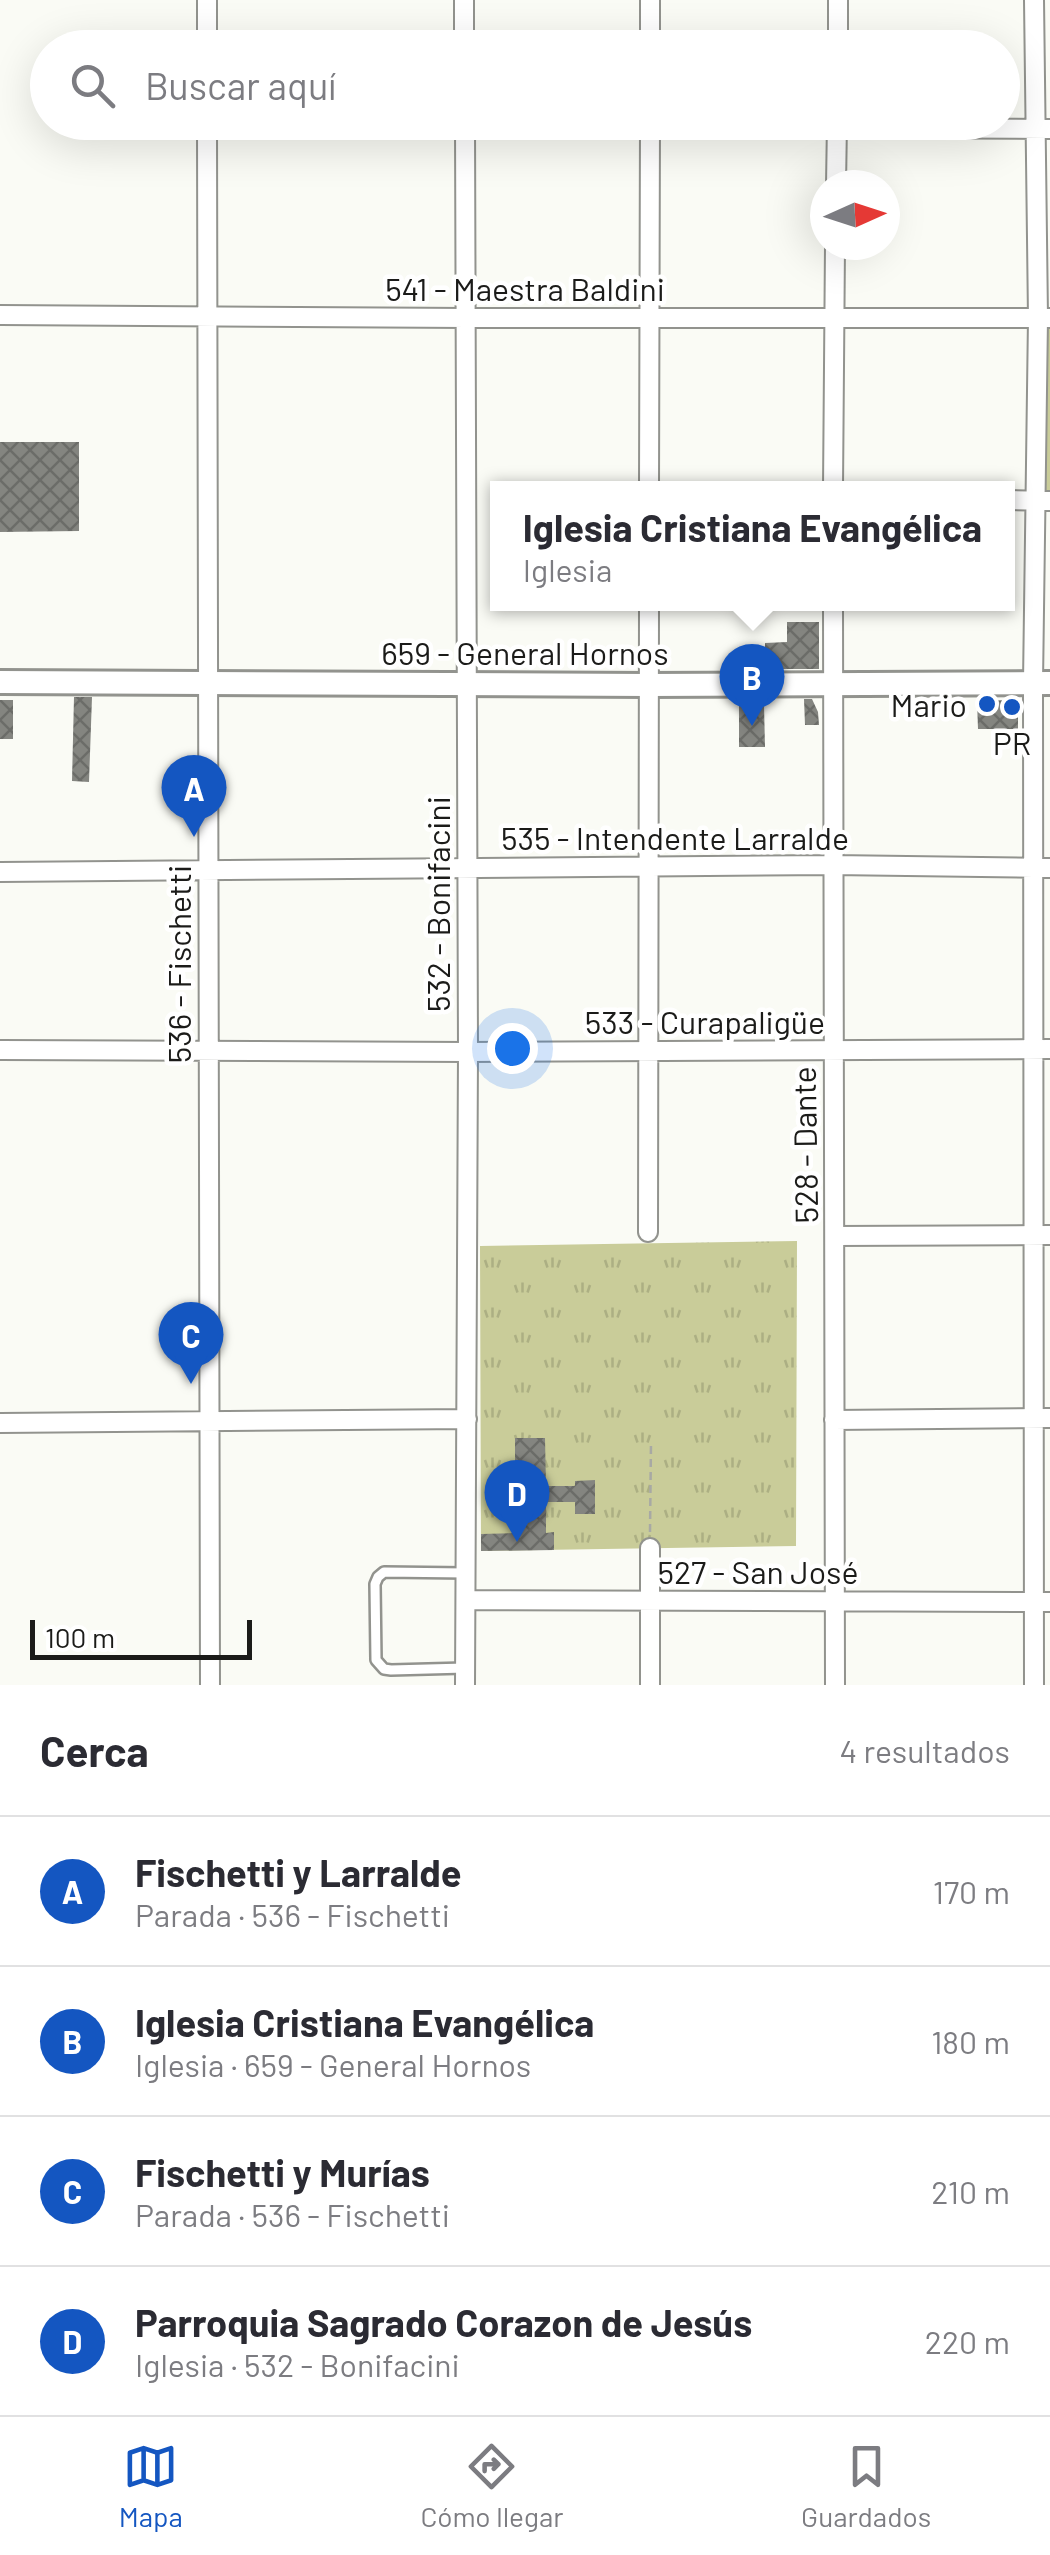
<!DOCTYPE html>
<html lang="es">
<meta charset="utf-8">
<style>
body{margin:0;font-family:Barlow,sans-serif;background:#f7f7f7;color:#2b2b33}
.compass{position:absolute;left:810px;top:170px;width:90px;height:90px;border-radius:50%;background:#fff;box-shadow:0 10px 40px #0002;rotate:87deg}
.scale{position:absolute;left:30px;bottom:25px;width:222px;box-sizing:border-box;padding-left:10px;border:5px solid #1b1b19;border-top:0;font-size:28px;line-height:35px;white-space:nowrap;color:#1b1b19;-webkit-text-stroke:8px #fff;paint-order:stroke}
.you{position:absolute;left:512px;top:1048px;width:35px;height:35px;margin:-25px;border:8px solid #fff;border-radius:50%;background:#1a73e8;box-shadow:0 0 0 15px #1a73e833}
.badge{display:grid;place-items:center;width:65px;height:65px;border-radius:50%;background:#1456c1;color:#fff;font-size:32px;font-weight:700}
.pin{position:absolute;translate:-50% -82px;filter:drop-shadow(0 2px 5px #0008)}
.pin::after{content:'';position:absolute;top:52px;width:35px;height:30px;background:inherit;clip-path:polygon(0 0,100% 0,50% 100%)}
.popup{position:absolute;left:490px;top:481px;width:525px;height:130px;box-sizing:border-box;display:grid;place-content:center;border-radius:0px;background:#fff;filter:drop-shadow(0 2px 8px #0005);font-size:32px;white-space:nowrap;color:#7c7c81}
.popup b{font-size:38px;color:#2b2b33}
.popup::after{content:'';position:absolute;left:50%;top:100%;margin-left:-20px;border:20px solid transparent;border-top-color:#fff}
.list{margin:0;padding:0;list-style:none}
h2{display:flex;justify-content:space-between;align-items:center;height:130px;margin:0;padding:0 40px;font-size:42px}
h2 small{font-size:32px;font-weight:400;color:#7c7c81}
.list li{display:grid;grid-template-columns:65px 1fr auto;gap:30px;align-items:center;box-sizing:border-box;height:150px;padding:0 40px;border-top:2px solid #e1e1e2}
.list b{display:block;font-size:38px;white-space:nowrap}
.list p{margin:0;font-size:32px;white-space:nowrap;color:#7c7c81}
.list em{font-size:32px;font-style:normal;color:#7c7c81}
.icon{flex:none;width:55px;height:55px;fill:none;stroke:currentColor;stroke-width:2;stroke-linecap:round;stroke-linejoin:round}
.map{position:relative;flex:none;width:1050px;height:1685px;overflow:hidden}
.search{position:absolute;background:#fff;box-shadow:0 10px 40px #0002;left:30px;right:30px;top:30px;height:110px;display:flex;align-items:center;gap:25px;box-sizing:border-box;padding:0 35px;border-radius:55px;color:#7c7c81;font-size:38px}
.sheet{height:730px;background:#fff}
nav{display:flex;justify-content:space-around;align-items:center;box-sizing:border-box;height:140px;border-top:2px solid #e1e1e2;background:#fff;font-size:28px;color:#7c7c81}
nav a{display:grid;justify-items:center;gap:5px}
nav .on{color:#1456c1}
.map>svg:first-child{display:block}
.park{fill:url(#park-tufts)}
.building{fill:url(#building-cross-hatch)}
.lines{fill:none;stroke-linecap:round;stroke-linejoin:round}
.lane-casing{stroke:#92938e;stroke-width:14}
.street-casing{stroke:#92938e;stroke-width:22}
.secondary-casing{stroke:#92938e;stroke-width:28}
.path{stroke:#a8a9a4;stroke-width:2.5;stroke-dasharray:8 5;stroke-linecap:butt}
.lane{stroke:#fff;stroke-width:9}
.street{stroke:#fff;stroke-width:18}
.secondary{stroke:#fff;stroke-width:22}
.poi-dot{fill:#1456c1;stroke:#fff;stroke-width:4}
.labels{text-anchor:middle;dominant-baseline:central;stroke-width:9;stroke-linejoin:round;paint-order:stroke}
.street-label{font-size:32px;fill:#1b1b19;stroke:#fff}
.poi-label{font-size:32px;fill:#1b1b19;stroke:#fff;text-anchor:end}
</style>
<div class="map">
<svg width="1050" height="1685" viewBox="0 0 1050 1685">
<defs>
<pattern id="park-tufts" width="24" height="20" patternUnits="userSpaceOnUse" patternTransform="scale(2.5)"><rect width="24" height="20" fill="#c9cc99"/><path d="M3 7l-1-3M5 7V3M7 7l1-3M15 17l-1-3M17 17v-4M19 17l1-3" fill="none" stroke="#acaf83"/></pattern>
<pattern id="building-cross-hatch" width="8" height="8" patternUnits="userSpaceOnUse" patternTransform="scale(2.5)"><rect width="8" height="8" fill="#848580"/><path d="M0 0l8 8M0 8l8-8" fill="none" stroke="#6b6c68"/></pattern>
</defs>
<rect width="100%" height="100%" fill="#fafbf5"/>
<path class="park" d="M1044 323H1050V492H1045Z
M797 1241 796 1546 481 1551 480 1246Z"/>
<path class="building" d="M0 442H79V531L0 532Z
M787 622H819V669H765V643L787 642Z
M74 697H92L89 782 72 781Z
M804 699H812L818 712 819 725H805Z
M0 700H13V739H0Z
M1011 700 1018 707V729H978L977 701Z
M739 705H764L765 747H739Z
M515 1438H545L546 1486H575V1481L595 1480V1514H575V1502H546V1533L554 1532V1550L481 1551V1534L515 1533Z"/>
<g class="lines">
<g class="lane-casing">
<path id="lane" d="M465 1668 391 1670 384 1669 376 1660 375 1584 378 1577 384 1572 466 1573"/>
</g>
<g class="street-casing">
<path id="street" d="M464 0V48
M1034 0 1038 318 1033 683 1034 1685
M207 48V0
M650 48V0
M838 48V0
M207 122 210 1685
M465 122 468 1052 465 1685
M837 128 1050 129
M836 185 837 122
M0 315 467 318H1049
M649 488 650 122
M833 488 835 245
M1007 500 1050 501
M833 604 835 1685
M0 872 833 865 1050 868
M0 1050 468 1052 1050 1049
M648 1232 649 604
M835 1236 1050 1235
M834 1420 1050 1418
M0 1423 467 1419
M650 1548V1685
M466 1600 1050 1602"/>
</g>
<g class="secondary-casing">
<path id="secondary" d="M0 682 648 685 1050 683"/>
</g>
<path class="path" d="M650 1532 651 1442"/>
<use href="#lane" class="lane"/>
<use href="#street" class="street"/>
<use href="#secondary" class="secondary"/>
</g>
<g class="poi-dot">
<circle cx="987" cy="704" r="10"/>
<circle cx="1012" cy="707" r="10"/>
</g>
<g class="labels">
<g class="street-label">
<text x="525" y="288">541 - Maestra Baldini</text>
<text x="525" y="652">659 - General Hornos</text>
<text x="675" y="837">535 - Intendente Larralde</text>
<text transform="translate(437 904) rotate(-90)">532 - Bonifacini</text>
<text transform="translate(178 964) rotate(-90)">536 - Fischetti</text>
<text x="705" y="1021">533 - Curapaligüe</text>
<text transform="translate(804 1145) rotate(-91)">528 - Dante</text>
<text x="758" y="1571">527 - San José</text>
</g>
<g class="poi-label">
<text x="967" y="704">Mario</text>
<text x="1012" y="742" text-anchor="middle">PR</text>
</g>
</g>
</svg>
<svg class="compass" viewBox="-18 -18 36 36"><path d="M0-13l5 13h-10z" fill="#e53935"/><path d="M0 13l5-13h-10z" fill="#7c7c81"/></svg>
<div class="scale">100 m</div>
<div class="you"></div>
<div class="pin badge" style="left:194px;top:837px">A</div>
<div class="pin badge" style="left:752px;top:726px">B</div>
<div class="popup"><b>Iglesia Cristiana Evangélica</b>Iglesia</div>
<div class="pin badge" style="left:191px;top:1384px">C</div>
<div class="pin badge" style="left:517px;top:1542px">D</div>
<div class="search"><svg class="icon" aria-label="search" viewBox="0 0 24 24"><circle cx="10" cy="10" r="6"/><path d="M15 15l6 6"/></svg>Buscar aquí</div>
</div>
<section class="sheet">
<h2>Cerca<small>4 resultados</small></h2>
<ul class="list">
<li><span class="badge">A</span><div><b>Fischetti y Larralde</b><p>Parada · 536 - Fischetti</p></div><em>170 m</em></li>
<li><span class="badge">B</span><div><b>Iglesia Cristiana Evangélica</b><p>Iglesia · 659 - General Hornos</p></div><em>180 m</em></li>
<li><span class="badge">C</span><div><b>Fischetti y Murías</b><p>Parada · 536 - Fischetti</p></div><em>210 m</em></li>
<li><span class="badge">D</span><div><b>Parroquia Sagrado Corazon de Jesús</b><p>Iglesia · 532 - Bonifacini</p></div><em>220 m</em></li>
</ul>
</section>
<nav>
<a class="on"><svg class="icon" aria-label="map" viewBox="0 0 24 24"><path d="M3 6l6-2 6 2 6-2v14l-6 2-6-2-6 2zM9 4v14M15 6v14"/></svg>Mapa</a>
<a><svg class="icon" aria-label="directions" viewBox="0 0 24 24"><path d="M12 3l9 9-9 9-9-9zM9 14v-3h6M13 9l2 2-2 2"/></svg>Cómo llegar</a>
<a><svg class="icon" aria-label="saved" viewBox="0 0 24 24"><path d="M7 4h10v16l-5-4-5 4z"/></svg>Guardados</a>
</nav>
